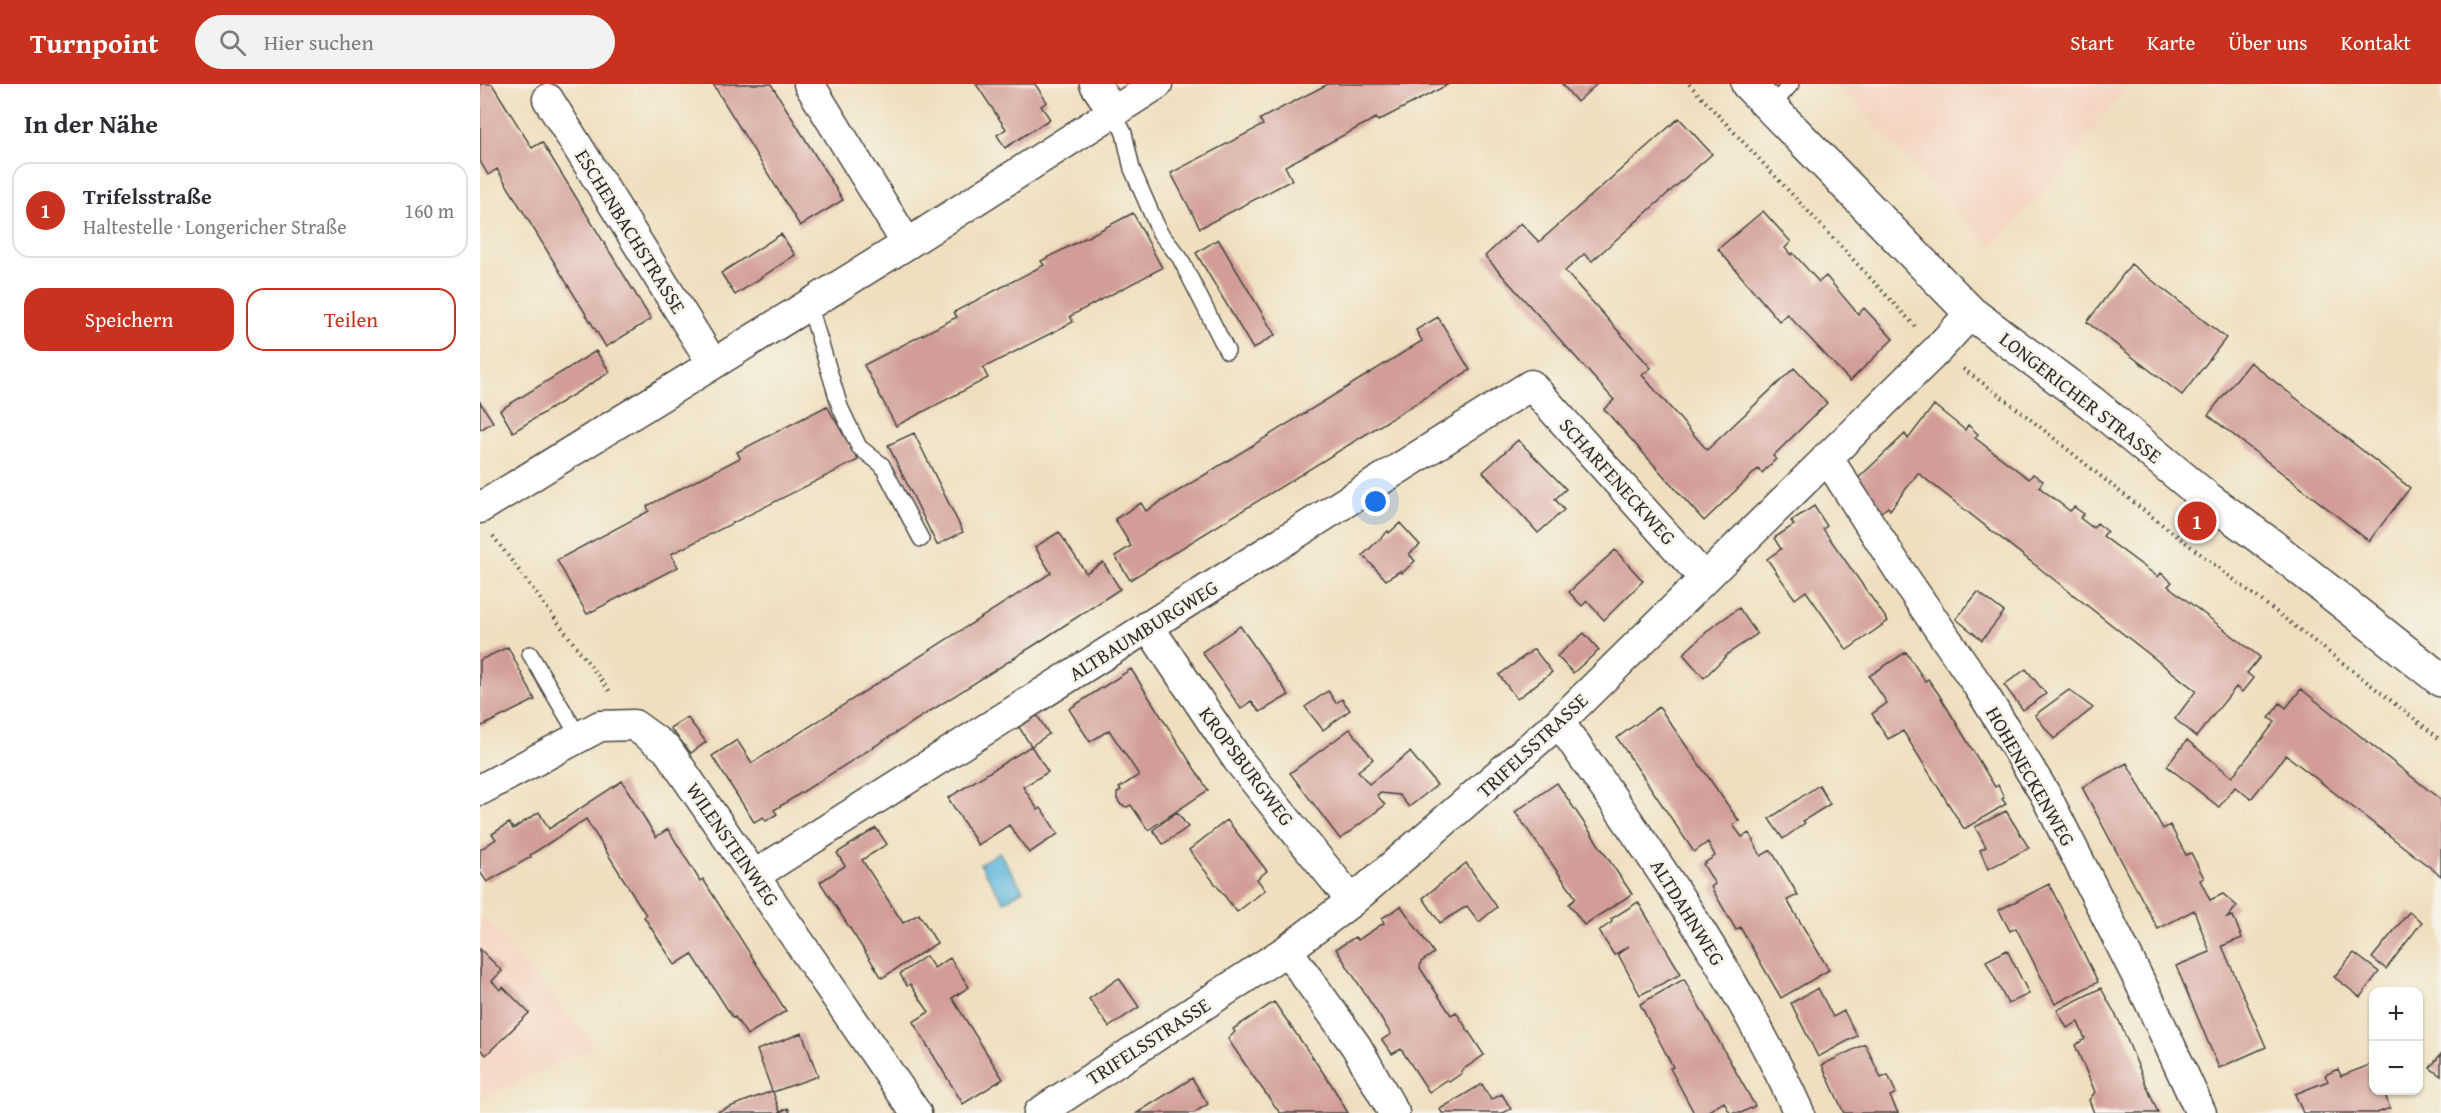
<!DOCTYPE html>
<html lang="de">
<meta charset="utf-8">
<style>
body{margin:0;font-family:"Gentium Book Plus",serif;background:#f2f2f3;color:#2b2b33}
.controls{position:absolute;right:18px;bottom:18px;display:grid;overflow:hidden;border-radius:12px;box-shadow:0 2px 4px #0004}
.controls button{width:54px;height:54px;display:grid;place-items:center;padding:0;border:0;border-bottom:2px solid #e1e1e2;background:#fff;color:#2b2b33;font:30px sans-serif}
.you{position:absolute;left:896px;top:418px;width:21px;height:21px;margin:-15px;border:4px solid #fff;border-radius:50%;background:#1a73e8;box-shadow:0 0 0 9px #1a73e833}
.badge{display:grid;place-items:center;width:39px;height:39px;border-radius:50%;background:#c8321e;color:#fff;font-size:20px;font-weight:700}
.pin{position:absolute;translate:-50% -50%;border:3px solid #fff;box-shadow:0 2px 6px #0006}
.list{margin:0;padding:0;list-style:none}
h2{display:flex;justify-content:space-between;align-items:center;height:78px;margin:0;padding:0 24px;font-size:26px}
h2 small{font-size:20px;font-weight:400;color:#7c7c81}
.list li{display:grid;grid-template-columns:39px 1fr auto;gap:18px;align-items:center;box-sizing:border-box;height:96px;margin:0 12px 12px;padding:0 12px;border:2px solid #e1e1e2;border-radius:18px}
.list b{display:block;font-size:22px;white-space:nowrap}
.list p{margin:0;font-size:20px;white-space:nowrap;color:#7c7c81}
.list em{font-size:20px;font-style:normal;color:#7c7c81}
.actions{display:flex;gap:12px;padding:18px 24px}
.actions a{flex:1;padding:14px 0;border:2px solid #c8321e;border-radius:18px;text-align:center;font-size:21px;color:#c8321e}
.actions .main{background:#c8321e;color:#fff}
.icon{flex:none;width:33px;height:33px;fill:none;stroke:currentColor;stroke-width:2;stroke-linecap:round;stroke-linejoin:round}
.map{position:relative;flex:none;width:1961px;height:1029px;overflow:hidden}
header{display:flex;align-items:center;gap:36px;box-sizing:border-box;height:84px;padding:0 30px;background:#c8321e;color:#fff}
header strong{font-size:28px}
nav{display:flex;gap:33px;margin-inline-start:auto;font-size:21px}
.search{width:420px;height:54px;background:#f2f2f3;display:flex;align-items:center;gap:15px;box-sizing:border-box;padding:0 21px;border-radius:33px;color:#7c7c81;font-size:22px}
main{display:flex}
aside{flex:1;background:#fff}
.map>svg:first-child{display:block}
.built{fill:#f4d3c1}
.water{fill:#5fb7dc;stroke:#457184;stroke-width:1.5}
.building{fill:#d29d98}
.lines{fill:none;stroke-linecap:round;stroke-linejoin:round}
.lane-casing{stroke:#484641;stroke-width:18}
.street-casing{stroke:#484641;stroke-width:33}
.secondary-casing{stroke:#484641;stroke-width:36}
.path{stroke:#484641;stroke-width:4;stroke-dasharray:1.5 4.5;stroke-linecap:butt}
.lane{stroke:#fff;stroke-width:15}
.street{stroke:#fff;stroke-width:30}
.secondary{stroke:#fff;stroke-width:33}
.labels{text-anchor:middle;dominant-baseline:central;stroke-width:5;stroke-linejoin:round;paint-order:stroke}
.street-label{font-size:20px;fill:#2b2b2b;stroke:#f7f3e8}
</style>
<header>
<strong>Turnpoint</strong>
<div class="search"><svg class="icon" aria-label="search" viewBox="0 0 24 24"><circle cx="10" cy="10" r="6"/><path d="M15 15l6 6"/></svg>Hier suchen</div>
<nav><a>Start</a><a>Karte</a><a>Über uns</a><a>Kontakt</a></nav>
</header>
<main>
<aside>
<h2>In der Nähe<small></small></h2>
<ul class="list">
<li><span class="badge">1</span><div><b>Trifelsstraße</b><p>Haltestelle · Longericher Straße</p></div><em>160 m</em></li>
</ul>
<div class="actions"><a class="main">Speichern</a><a>Teilen</a></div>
</aside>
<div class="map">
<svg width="1961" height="1029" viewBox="0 0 1961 1029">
<rect width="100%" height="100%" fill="#f7f3e8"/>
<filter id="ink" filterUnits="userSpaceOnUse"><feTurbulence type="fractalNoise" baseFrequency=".0167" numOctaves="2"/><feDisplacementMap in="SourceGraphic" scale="12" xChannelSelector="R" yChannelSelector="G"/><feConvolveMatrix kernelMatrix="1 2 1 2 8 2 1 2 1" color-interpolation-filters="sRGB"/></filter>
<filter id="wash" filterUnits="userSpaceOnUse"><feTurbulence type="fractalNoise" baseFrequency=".008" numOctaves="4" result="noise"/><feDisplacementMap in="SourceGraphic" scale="24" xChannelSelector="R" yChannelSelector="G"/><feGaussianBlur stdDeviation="1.35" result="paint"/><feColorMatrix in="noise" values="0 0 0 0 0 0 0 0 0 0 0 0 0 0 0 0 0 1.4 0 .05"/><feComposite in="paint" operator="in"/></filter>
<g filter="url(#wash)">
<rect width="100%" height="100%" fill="#efdfbf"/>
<path class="built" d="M1356 0H1648L1583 86 1511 164Z
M0 828 114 962 0 1016Z"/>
<path class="water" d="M519 768 543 806 524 818 500 780Z"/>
<g id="blocks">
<path class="building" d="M0 0H12L52 64 62 58 171 235 126 263 17 85 8 91 0 77Z
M233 0H291L363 116 320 142Z
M496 0H555L567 18 561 22 570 35 525 64 517 51 526 45Z
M848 0H969L898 37 896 34 805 82 812 96 720 144 691 89 783 41 780 35Z
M1082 0H1117L1097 18Z
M1199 34 1232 70 1112 177 1104 170 1085 187 1171 284 1162 291 1227 366 1314 284 1347 319 1293 372 1296 375 1282 389 1278 385 1224 437 1124 325 1134 316 1005 172 1041 139 1059 158Z
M1283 127 1311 158 1305 164 1311 171 1313 169 1339 198 1346 192 1378 230 1384 224 1413 255 1370 297 1307 230 1299 237 1238 165Z
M653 129 682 184 590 232 593 238 503 284 508 294 416 342 384 281 477 233 474 228 564 181 561 177Z
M301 150 315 171 255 211 241 189Z
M738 155 795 251 773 265 716 169Z
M1651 180 1746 254 1702 311 1607 238Z
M958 233 990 286 650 496 635 472 651 462 635 435 661 419 666 427 942 257 936 246Z
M116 267 130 288 33 348 20 326Z
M1770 278 1930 404 1889 457 1728 331Z
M0 318 13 338 0 346Z
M1454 321 1485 346 1488 341 1498 350 1495 354 1549 395 1553 390 1563 397 1559 403 1590 427 1594 423 1604 430 1600 434 1613 444 1617 439 1627 447 1623 452 1678 493 1681 489 1692 498 1688 502 1780 573 1767 589 1773 594 1762 608 1756 603 1716 653 1695 635 1716 607 1438 389 1410 426 1408 423 1395 432 1372 400 1425 350 1428 355Z
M347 322 378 376 191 470 198 483 107 530 77 476 169 427 167 422 260 374 257 368Z
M434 349 483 448 457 461 408 361Z
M1038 356 1086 405 1075 415 1084 426 1058 449 1003 388Z
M1334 422 1347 442 1343 445 1408 537 1367 566 1326 507 1315 515 1287 475 1301 465 1294 454 1314 441 1311 437Z
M920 439 940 461 929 470 935 477 922 489 920 487 906 496 883 471 908 447 909 449Z
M579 448 606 489 623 478 640 505 553 562 294 726 297 730 286 737 283 733 274 738 232 672 257 656 272 679 571 489 555 463Z
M1135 466 1163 497 1124 536 1107 517 1102 522 1089 508Z
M1498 508 1524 528 1502 556 1476 535Z
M1259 524 1277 550 1249 569 1224 594 1203 570 1231 544Z
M760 542 809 611 780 628 771 617 761 625 722 568Z
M1104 549 1119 566 1093 589 1077 572Z
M28 563 55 616 0 643V576Z
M1054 565 1072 588 1037 615 1019 591Z
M1426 568 1445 597 1448 595 1458 609 1515 703 1518 701 1524 714 1522 715 1526 720 1484 745 1423 647 1408 655 1392 630 1407 619 1389 592Z
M651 585 728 706 668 746 651 721 647 723 641 721 637 715V709L641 706 639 704 659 691 629 646 610 658 589 625Z
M1546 585 1566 610 1543 626 1524 601Z
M1821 605 1961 716V792L1806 671 1771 715 1755 703 1739 723 1687 682 1707 656 1752 693 1795 638 1789 634 1800 619 1806 624Z
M1589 606 1613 624 1574 655 1555 631Z
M848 607 856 619 862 615 870 626 843 646 825 623Z
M1179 623 1259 737 1253 741 1262 753 1269 749 1281 772 1291 766 1318 811 1307 816 1349 886 1301 914 1260 843 1256 846 1231 803 1235 800 1223 780 1235 772 1228 758 1214 768 1137 654Z
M555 628 569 650 551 662 537 640Z
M207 633 226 658 211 669 190 644Z
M870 645 893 675 878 687 889 700 930 668 957 701 929 723 919 711 900 709 897 711 905 721 860 755 810 689Z
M551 662 568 688 543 703 558 726 561 724 578 750 549 769 529 741 498 761 468 714Z
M1647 679 1683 745 1690 741 1706 771 1711 769 1724 794 1720 796 1730 816 1743 810 1757 822 1747 834 1753 832 1762 854 1742 862 1786 963 1739 984 1696 882 1730 868 1714 826 1678 845 1602 703Z
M142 697 176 753 188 745 220 797 223 795 306 927 267 951 255 933 253 934 212 870 195 881 164 833 166 831 106 735 50 771 51 773 7 798 0 788V766L16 755 12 750 29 739 33 745 59 728 69 745Z
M1077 699 1152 810 1104 841 1089 820 1096 814 1035 728Z
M1339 701 1350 720 1323 737 1325 739 1303 755 1289 735Z
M1526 727 1549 764 1508 785 1500 766 1506 763 1495 743Z
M697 728 708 743 683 760 673 746Z
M747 736 787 787 777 795 785 806 757 828 709 766Z
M396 744 407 760 382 776 423 839 439 830 457 859 402 894 340 798 365 782 357 769Z
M986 779 1017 823 999 838 987 822 960 839 943 814Z
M1569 800 1618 898 1575 920 1536 844 1530 847 1519 826Z
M1158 818 1201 890 1160 911 1138 870 1149 862 1134 871 1119 847 1132 838 1131 835Z
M921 822 954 869 941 878 940 884 971 931 976 928 1004 971 981 987 982 989 969 998 967 996 949 1008 921 965 912 970 902 956 911 950 856 865 875 853 878 856 904 839 902 834Z
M1929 828 1942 838 1906 885 1892 874Z
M0 865 22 887 12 897 20 906 23 903 49 929 6 971 0 965Z
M1527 866 1549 910 1528 920 1506 877Z
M1874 869 1899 888 1880 913 1854 893Z
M446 872 454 884 470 874 489 903 472 914 523 995 483 1020 433 938 449 928 430 900 427 902 420 890Z
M639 894 659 923 629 943 609 915Z
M1204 895 1275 1022 1261 1029H1250L1244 1018 1225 1029H1214L1190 984 1193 983 1160 920Z
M1338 904 1353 933 1364 927 1377 952 1338 973 1311 919Z
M1621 904 1640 939 1678 1029H1614L1609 1016 1615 1008 1595 961 1605 955 1598 938 1587 944 1577 926Z
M794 918 851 1000 868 1029H800L773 992 748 955 755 948 753 945Z
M322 949 338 992 293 1008 300 1028 308 1024 310 1029H234L292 1007 277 966Z
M1385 960 1401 994 1408 991 1416 1009 1410 1012 1418 1029H1364L1342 981Z
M1961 970V992L1950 984Z
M1892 980 1893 1006H1903L1910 1024 1897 1029H1823L1815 1010 1848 997 1845 991 1858 985 1861 992Z
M712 994 728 1020 714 1029H657Z
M1002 1000 1011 1016 1022 1010 1031 1025 1023 1029H962L960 1025Z"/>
</g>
</g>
<g filter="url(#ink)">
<use href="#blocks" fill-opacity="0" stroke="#484641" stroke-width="1.5"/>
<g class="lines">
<g class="lane-casing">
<path id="lane" d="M1290 24 1311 0
M633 27 644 49 652 85 680 149 700 174 747 267
M326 222 334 237 360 323 379 363 402 381 441 455
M50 570 99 653"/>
</g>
<g class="street-casing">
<path id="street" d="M329 0 427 160
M615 0 633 27
M68 15 233 280
M1347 373 1421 489 1499 603 1565 710 1670 918 1721 1029
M0 424 427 160 677 0
M668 542 758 676 872 817
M1079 638C1167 763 1256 889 1319 1029
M0 706 120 642 154 641 187 665 436 1029
M275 791 1051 301 1224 494
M807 866 876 962 914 1029
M559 1029 807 866 872 817 1079 638 1457 266 1491 229"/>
</g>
<g class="secondary-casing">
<path id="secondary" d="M1268 0 1491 229 1612 319 1728 415 1788 459 1961 596"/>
</g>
<path class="path" d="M1209 0 1435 242
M1483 285C1541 325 1593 371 1648 414 1752 495 1858 574 1961 656
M13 452 131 609"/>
<use href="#lane" class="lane"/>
<use href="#street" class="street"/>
<use href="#secondary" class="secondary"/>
</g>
</g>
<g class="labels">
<g class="street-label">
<text transform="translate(151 147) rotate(58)">ESCHENBACHSTRASSE</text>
<text transform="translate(1601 313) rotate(38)">LONGERICHER STRASSE</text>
<text transform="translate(1138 397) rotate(48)">SCHARFENECKWEG</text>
<text transform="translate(663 546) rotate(-32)">ALTBAUMBURGWEG</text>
<text transform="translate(1052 661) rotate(-43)">TRIFELSSTRASSE</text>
<text transform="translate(767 682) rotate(53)">KROPSBURGWEG</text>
<text transform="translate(1551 692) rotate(60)">HOHENECKENWEG</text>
<text transform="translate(253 760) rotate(55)">WILENSTEINWEG</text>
<text transform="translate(1208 828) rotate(58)">ALTDAHNWEG</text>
<text transform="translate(668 957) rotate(-33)">TRIFELSSTRASSE</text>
</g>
</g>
</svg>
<div class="controls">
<button>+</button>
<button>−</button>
</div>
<div class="you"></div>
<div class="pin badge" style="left:1717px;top:437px">1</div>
</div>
</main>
